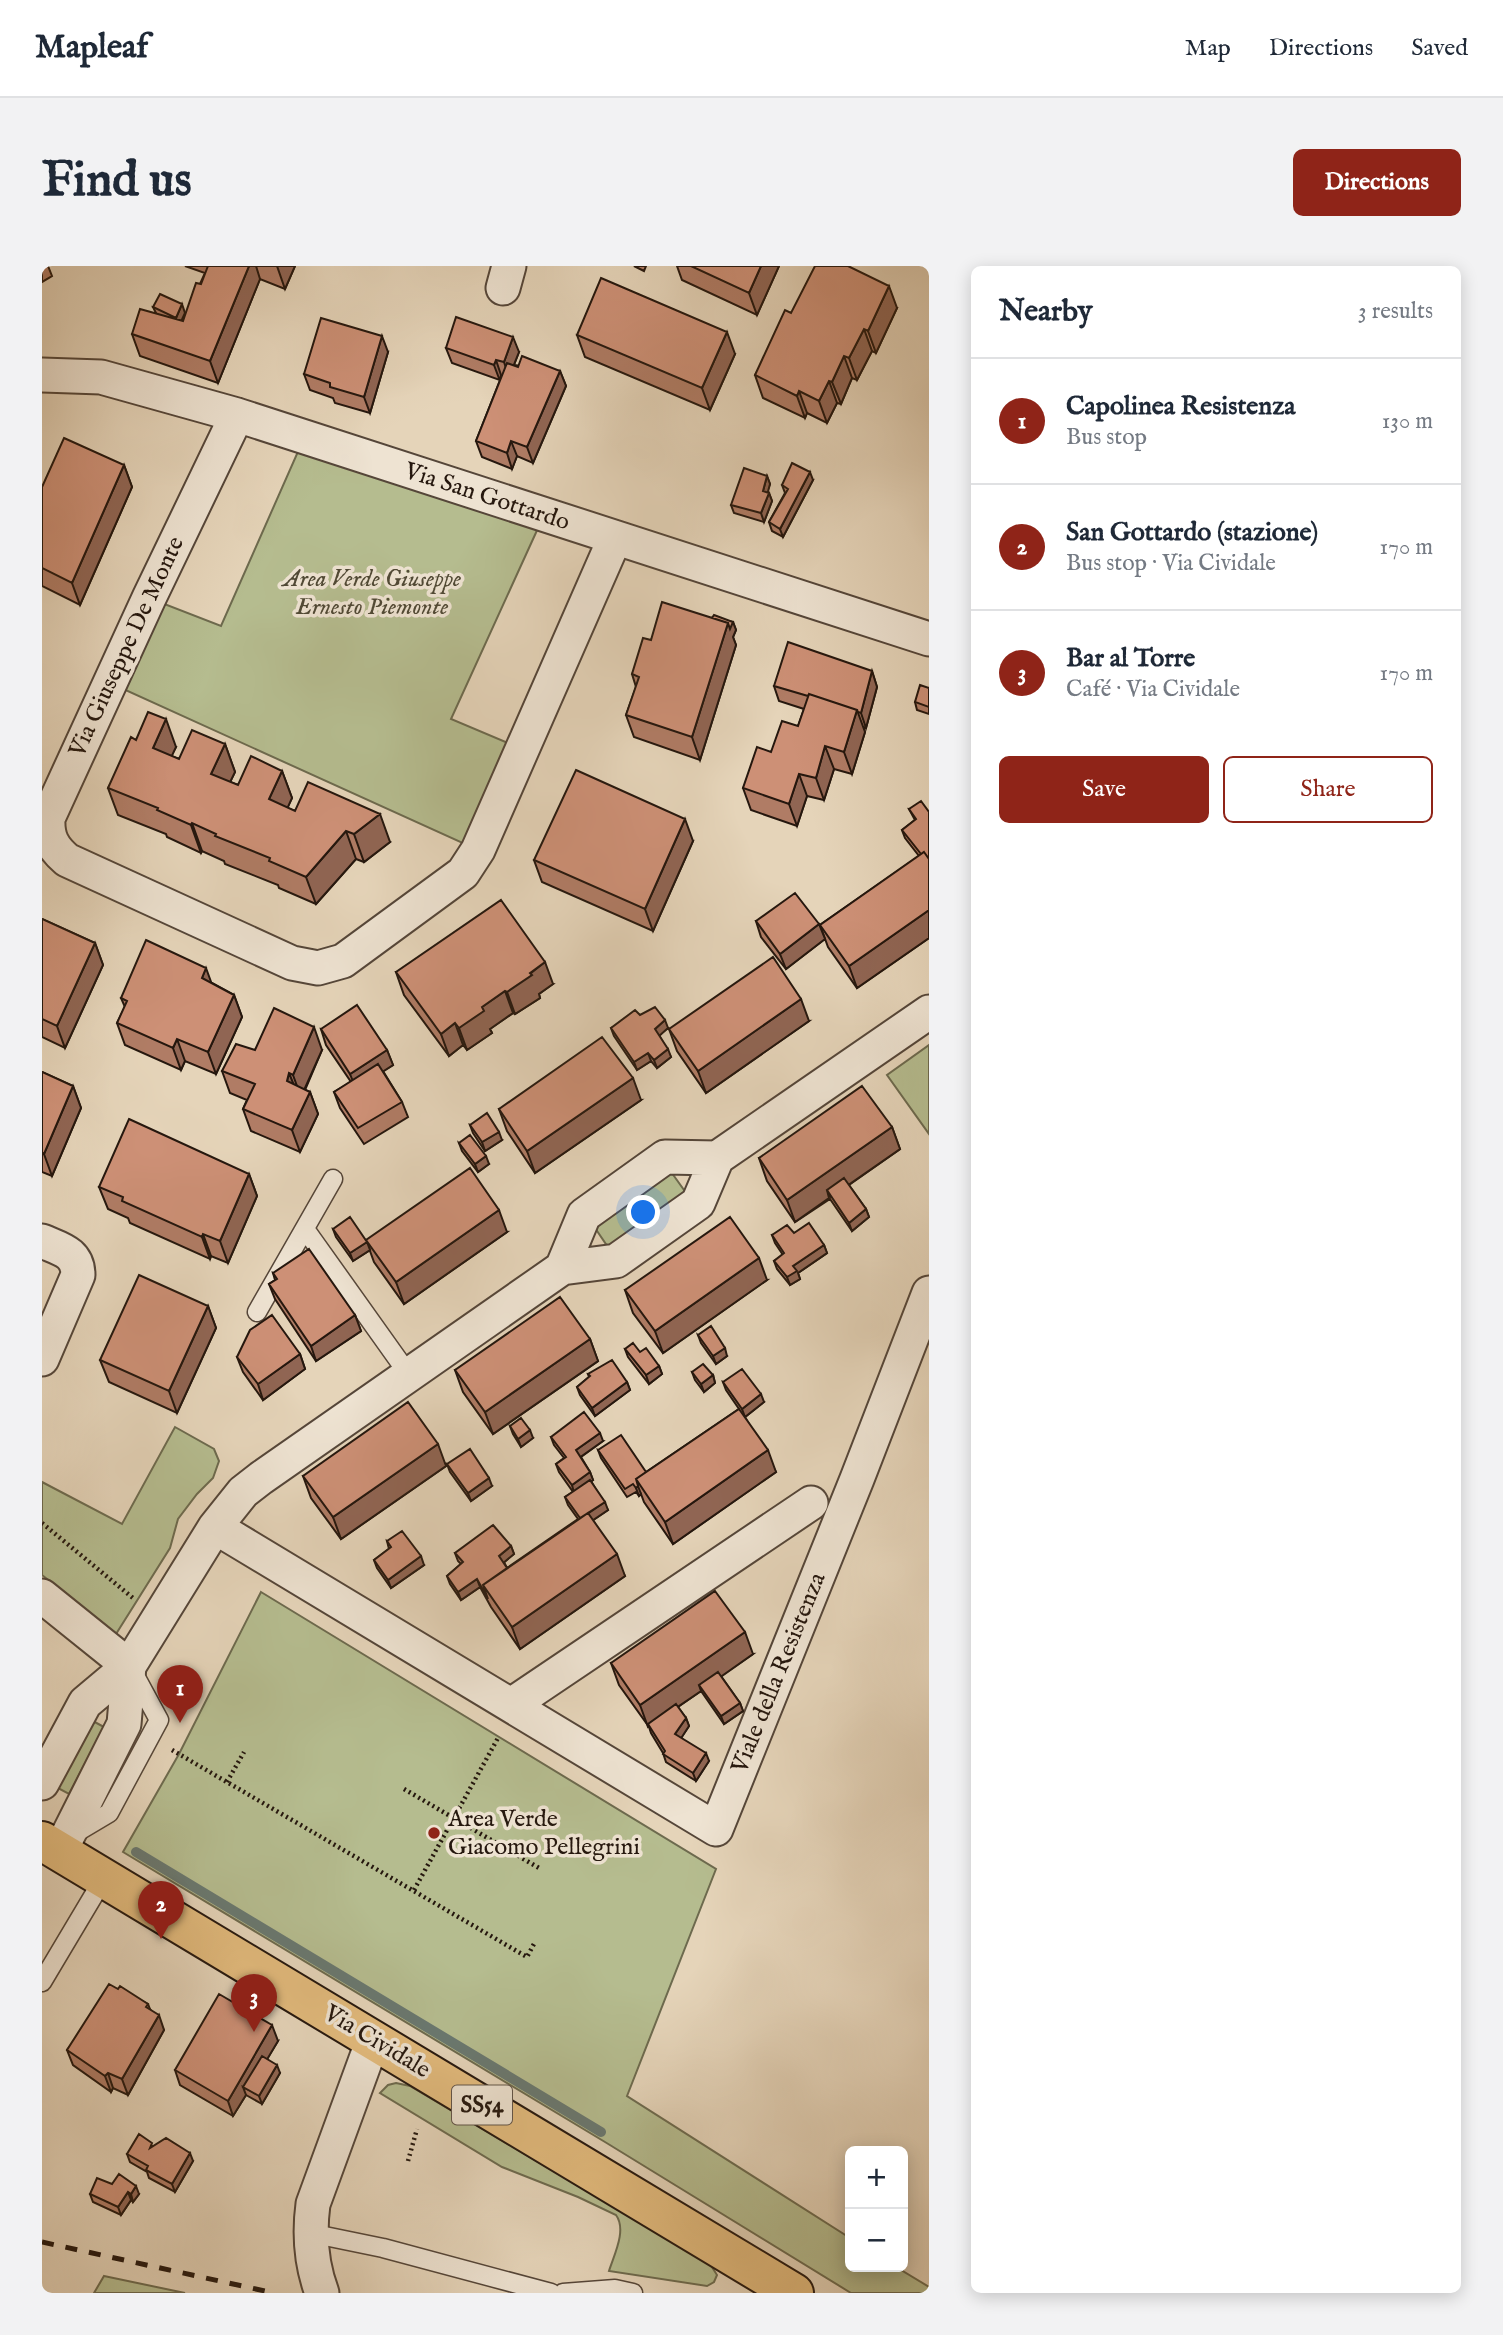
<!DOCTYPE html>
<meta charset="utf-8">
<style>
body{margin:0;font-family:"IM FELL English",serif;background:#f2f2f3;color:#1f2937}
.controls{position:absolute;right:21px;bottom:21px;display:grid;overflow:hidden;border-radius:10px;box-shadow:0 4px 18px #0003}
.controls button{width:63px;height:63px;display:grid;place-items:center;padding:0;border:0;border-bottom:2px solid #e0e1e3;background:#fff;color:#1f2937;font:35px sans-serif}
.you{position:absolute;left:602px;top:947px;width:24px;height:24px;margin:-18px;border:5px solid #fff;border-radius:50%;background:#1a73e8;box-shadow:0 0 0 10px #1a73e833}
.badge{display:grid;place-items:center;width:46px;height:46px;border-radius:50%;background:#8f2418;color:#fff;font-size:23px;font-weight:700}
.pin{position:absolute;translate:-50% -58px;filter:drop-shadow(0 2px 4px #0008)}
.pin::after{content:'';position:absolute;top:37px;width:24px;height:21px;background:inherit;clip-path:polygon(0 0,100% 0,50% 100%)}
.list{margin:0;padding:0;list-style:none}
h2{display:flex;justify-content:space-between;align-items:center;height:91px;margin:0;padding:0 28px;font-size:30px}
h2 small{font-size:23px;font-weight:400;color:#747a83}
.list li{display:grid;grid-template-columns:46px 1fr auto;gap:21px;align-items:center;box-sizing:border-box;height:126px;padding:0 28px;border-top:2px solid #e0e1e3}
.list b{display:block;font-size:26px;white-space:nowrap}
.list p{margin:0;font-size:23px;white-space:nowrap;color:#747a83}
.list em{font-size:23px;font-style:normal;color:#747a83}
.actions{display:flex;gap:14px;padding:21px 28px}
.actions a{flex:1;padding:16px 0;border:2px solid #8f2418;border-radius:10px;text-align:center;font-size:24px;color:#8f2418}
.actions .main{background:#8f2418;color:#fff}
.map{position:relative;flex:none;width:887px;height:2027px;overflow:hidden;border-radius:10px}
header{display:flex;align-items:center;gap:42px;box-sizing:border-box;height:98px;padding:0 35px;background:#fff;border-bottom:2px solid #e0e1e3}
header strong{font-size:33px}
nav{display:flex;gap:38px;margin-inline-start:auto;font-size:24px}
.intro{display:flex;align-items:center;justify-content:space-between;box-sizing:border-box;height:168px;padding:0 42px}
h1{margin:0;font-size:49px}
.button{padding:18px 32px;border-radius:10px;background:#8f2418;color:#fff;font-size:24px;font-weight:700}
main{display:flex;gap:42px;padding:0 42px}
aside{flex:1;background:#fff;border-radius:10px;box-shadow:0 4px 18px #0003}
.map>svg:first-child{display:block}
.green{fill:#b5bc8f;stroke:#6d6a4e;stroke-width:2}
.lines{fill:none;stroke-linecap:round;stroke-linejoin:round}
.stream{stroke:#697870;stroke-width:10}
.lane-casing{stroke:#554639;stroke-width:21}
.street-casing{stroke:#554639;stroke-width:37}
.primary-casing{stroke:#25170e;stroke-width:42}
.path{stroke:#25170e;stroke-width:4.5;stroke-dasharray:2 3.5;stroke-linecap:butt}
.lane{stroke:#eee3d2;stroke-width:18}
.street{stroke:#eee3d2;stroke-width:33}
.primary{stroke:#e2ba7c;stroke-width:38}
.rail{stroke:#25170e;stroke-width:5;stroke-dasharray:12 12;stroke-linecap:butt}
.wall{fill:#b07c65;stroke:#25170e;stroke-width:2}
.shaded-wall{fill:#906553;stroke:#25170e;stroke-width:2}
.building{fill:#cd9076;stroke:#25170e;stroke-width:2}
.poi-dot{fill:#8f2418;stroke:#eee3d2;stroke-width:2.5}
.labels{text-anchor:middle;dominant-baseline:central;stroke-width:7;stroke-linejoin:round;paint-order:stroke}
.shield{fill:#eee3d2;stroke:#615449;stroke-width:2}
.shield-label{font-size:23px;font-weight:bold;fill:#25170e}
.street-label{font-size:24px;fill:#25170e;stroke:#eee3d2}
.park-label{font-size:24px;font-style:italic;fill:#504935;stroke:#eee3d2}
.poi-label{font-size:24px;fill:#25170e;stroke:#eee3d2;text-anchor:start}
</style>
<header>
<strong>Mapleaf</strong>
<nav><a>Map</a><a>Directions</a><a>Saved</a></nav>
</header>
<div class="intro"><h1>Find us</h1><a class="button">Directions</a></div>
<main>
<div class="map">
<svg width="887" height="2027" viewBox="0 0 887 2027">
<rect width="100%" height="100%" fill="#e5d4b9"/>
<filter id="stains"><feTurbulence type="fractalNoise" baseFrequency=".00286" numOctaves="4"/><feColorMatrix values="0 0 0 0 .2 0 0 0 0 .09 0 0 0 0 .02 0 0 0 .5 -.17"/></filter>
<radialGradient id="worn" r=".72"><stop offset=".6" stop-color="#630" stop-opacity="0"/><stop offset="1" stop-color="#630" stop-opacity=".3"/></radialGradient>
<path class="green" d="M262 172 502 249 409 453 480 483 436 584 68 417 107 332 179 360Z
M887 779V868L845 809Z
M627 903 647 931 568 984 549 956Z
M133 1161 172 1183 177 1195 171 1212 155 1228 136 1253 128 1282 74 1368 0 1309V1216L80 1258Z
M219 1326 674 1603 585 1830 808 1972V2001H854L887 2021V2027H809L563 1876 81 1586 137 1488Z
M49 1454 62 1461 27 1528 14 1521Z
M354 1817 368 1820 668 1998 675 2009 672 2016 665 2020 567 2005C572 1989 585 1964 574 1949L536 1931 460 1901 338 1827 346 1819Z
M62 2010 143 2027H52Z"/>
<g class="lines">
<path class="stream" d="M94 1586 559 1866"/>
<g class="lane-casing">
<path id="lane" d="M263 963 367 1109
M215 1046 291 913
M30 1569 67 1547 117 1454 91 1406
M0 1716 62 1612
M268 1967 341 1982 509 2027
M521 2027 573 2023 591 2027"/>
</g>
<g class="street-casing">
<path id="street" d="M461 22 467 0
M0 109 59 111 195 149 887 373
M195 149 107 332 6 552C5 572 11 582 25 594L250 697 276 702 301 695 421 607 436 584 573 272
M0 975C18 983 36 986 36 1009L0 1093
M520 1002 542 949 623 891 675 892
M173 1261 674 1563 815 1213 887 1027
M0 1330 87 1400
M469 1439 769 1237
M0 1517 43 1437 87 1400 173 1261 201 1226 219 1212 520 1002 574 995 656 937 675 892 887 746
M18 1585 82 1458 87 1400
M280 2027C269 1998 267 1968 271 1938L331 1774"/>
</g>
<g class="primary-casing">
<path id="primary" d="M0 1575 752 2027"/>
</g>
<path class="path" d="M0 1257 91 1332
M130 1484 485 1691 493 1676
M185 1516 202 1486
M362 1523 497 1602
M372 1624 456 1472
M366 1895 375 1863"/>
<use href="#lane" class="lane"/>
<use href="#street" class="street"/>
<use href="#primary" class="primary"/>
<path class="rail" d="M0 1976 232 2027"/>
</g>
<path class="wall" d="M0 0H6L10 10 0 16Z
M143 0H253L243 23 218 13 176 117 98 90 90 68 114 47 111 41 143 47 139 55H141L163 7Z
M592 0H604L602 5Z
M635 0H737L715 49 640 14Z
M855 42 834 87 830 85 815 114 810 112 799 138 795 137 785 157 765 147 763 152 721 132 713 109 749 47Z
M535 69 693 88 668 144 543 91Z
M404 82 477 86 472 99 518 105 524 120 491 197 475 190 470 203 440 191 434 175 458 114 410 97Z
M346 86 328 147 293 137 291 132 268 124 262 108Z
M82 199 90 221 38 339 0 320V221Z
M725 210 728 218 725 226 727 227 730 235 722 256 692 247 689 239Z
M771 214 741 271 730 265 727 256 743 227 740 219Z
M670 352 691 356 694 364 691 371 694 379 658 494 592 471 584 449 594 421 590 408 609 374Z
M830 405 835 421 824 462 821 461 823 466 810 508 792 503 782 534 765 530 755 560 709 544 701 522 729 486 756 460 762 443 737 435 732 420Z
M887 422V448L875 444 873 436Z
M94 474 134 481 129 490 137 493 183 478 193 506 188 516 196 519 240 505 250 532 245 542 253 545 348 576 322 596 314 593 274 638 237 622 236 619 183 598 182 595 160 585 159 587 125 571 124 568 76 549 66 522Z
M867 543 887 546V672L815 722 786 681 778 659 877 590 863 572 860 564 873 554Z
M651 575 611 665 500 616 492 594Z
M0 653 53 677 61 699 23 782 0 771Z
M714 655 777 658 783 673 744 703 719 671Z
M354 706 511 718 497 728 498 732 473 748 471 747 448 763 450 767 425 784 421 779 407 790 362 729Z
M170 717 192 729 200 751 174 808 143 795 139 804 83 779 75 757 83 741 79 732Z
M598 749 626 762 617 769 629 791 615 802 609 795 595 804 572 770 569 762Z
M767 755 664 827 635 785 627 763Z
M279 763 345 784 351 799 341 805 360 836 366 851 322 878 298 842 292 826 309 816 284 779Z
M213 784H280L263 824 268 826 276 848 258 886 209 865 201 843 205 834 188 827 180 805Z
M0 806 31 820 39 842 10 910 0 906Z
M599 834 493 907 465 865 457 843Z
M428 859 460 874 443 885 431 867Z
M850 861 858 883 807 919 824 943 827 951 810 965 788 933 753 956 725 915 717 892Z
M417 877 447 898 436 906 420 885Z
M207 908 215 930 186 997 169 990 168 993 88 957 86 952 66 943 57 921Z
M291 963 325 976 328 984 311 995 294 971Z
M465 966 362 1038 332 996 324 974Z
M752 967 782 979 785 987 756 1007 758 1013 748 1019 735 1003 732 995 741 989 733 977 730 969Z
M231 1007 313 1049 319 1065 274 1095 233 1033 227 1018 233 1014Z
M725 1014 621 1087 591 1047 583 1024Z
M166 1040 174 1062 135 1147 67 1116 58 1094Z
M656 1069 685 1090 674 1098 659 1077Z
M548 1073 556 1095 451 1168 421 1126 413 1104Z
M583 1083 598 1086 617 1100 620 1108 607 1118 586 1091Z
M258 1088 263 1103 221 1134 201 1106 195 1091Z
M650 1106 671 1109 673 1117 662 1126 653 1114Z
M546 1108 585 1116 588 1124 553 1150 538 1129 535 1121 547 1111Z
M681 1116 722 1136 703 1151 734 1206 631 1278 602 1236 599 1228 597 1230 594 1226 585 1231 559 1192 556 1184 604 1206 697 1143 684 1124Z
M468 1160 491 1172 479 1181 471 1168Z
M509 1171 561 1175 539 1191 548 1206 551 1214 549 1215 566 1244 551 1254 583 1310 478 1383 449 1341 438 1321 419 1334 408 1318 405 1310 419 1298 416 1295 413 1287 469 1280 472 1288 462 1296 465 1302 536 1253 526 1239 523 1231 531 1226 517 1206 514 1198 522 1192 512 1179Z
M405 1198 450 1220 429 1235 408 1206Z
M404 1200 299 1273 269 1232 261 1210Z
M345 1275 382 1299 349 1322 335 1302 332 1294 347 1283Z
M711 1388 679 1410 698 1437 701 1445 682 1458 659 1425 636 1441 644 1452 647 1460 639 1472 667 1495 654 1515 624 1496 621 1487 609 1467 607 1461 577 1419 569 1397Z
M76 1723 106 1738 108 1743 122 1764 86 1829 71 1822 69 1826 31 1799 25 1784Z
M236 1775 225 1793 238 1807 220 1838 204 1829 191 1850 138 1819 133 1804Z
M111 1880 151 1895 133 1926 107 1912 105 1906 88 1896 85 1888Z
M70 1918 97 1928 91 1936 89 1934 79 1949 51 1936 48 1928Z"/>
<path class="shaded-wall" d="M207 0H214L218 13 176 117 168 95Z
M235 0H253L243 23Z
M719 0H737L715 49 707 27Z
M847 20 855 42 834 87 826 65Z
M140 38 143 47 137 60 134 52Z
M822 63 830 85 815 114 807 92Z
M685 66 693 88 668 144 660 122Z
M340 70 346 86 328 147 322 131Z
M471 71 477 86 467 111 462 96Z
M802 90 810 112 799 138 790 116Z
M454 94 459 109 458 115 452 99Z
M518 105 524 120 491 197 485 181Z
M787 115 795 137 785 157 777 135Z
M757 125 765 147 763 152 755 130Z
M469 175 475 190 470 203 465 187Z
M82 199 90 221 38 339 30 317Z
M768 206 771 214 741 271 738 263Z
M725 210 728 218 724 233 721 225Z
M727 227 730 235 722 256 719 247Z
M691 356 694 364 691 371 694 379 658 494 650 471 686 357Z
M830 405 835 421 824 462 819 447Z
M815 444 823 466 810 508 802 486Z
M124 453 134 481 121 509 111 482Z
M183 478 193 506 179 535 169 508Z
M783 480 792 503 782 534 774 512Z
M240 505 250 532 237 561 227 533Z
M757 508 765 530 755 560 747 538Z
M338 548 348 576 322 596 312 568Z
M643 553 651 575 611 665 603 643Z
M150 557 160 585 159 587 149 559Z
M304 565 314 593 274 638 264 611Z
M887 644V672L815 722 807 700Z
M777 658 783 673 744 703 738 688Z
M53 677 61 699 23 782 15 760Z
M503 696 511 718 497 728 498 732 473 748 465 726Z
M164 702 172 724 160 712Z
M463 725 471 747 448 763 450 767 425 784 417 762 440 741Z
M192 729 200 751 174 808 166 786Z
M759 733 767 755 664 827 656 805Z
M623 754 626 762 616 771 613 763Z
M413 757 421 779 407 790 399 768Z
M272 761 280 784 259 831 251 809Z
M135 773 143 795 139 804 131 782Z
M626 783 629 791 615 802 612 794Z
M345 784 351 799 314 823 308 808Z
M606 787 609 795 595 804 592 796Z
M247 807 256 829 245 815Z
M591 812 599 834 493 907 485 885Z
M31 820 39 842 10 910 2 888Z
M268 826 276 848 258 886 250 864Z
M850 861 858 883 789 931 785 924 787 932 753 956 745 934Z
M457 866 460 874 443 885 440 876Z
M444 890 447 898 436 906 433 898Z
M207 908 215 930 186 997 178 975Z
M824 943 827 951 810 965 807 957Z
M457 944 465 966 362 1038 354 1016Z
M161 968 169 990 168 993 160 971Z
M325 976 328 984 311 995 308 987Z
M782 979 785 987 756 1007 758 1013 748 1019 745 1011 751 1000Z
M717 992 725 1014 621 1087 613 1065Z
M166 1040 174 1062 135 1147 127 1125Z
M313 1049 319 1065 274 1095 269 1080Z
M548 1073 556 1095 451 1168 443 1146Z
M683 1082 685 1090 674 1098 671 1090Z
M258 1088 263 1103 221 1134 216 1118Z
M617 1100 620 1108 607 1118 604 1109Z
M671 1109 673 1117 662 1126 659 1118Z
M585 1116 588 1124 553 1150 550 1142Z
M719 1128 722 1136 703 1151 700 1143Z
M488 1164 491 1172 479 1181 476 1173Z
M558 1167 561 1175 537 1192 534 1184Z
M396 1178 404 1200 299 1273 291 1251Z
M726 1184 734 1206 631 1278 623 1256Z
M548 1206 551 1214 532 1227 530 1219Z
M447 1212 450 1220 429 1235 426 1227Z
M596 1220 599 1228 597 1230 594 1222Z
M563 1236 566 1244 541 1261 538 1253Z
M469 1280 472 1288 460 1298 457 1290Z
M575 1288 583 1310 478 1383 470 1361Z
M379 1290 382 1299 349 1322 346 1314Z
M435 1313 438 1321 419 1334 416 1326Z
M703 1366 711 1388 660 1424 657 1419 659 1425 606 1461 598 1439Z
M698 1437 701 1445 682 1458 679 1450Z
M644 1452 647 1460 636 1477 633 1468Z
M664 1487 667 1495 654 1515 651 1507Z
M117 1749 122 1764 86 1829 80 1813Z
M230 1759 236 1775 207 1824 201 1821 204 1829 191 1850 186 1835Z
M235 1799 238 1807 220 1838 217 1830Z
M66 1807 71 1822 69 1826 63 1810Z
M148 1887 151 1895 133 1926 130 1918Z
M94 1920 97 1928 91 1936 89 1928Z
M86 1926 89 1934 79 1949 76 1941Z"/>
<path class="building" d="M166 0H207L168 95 90 68 98 43 141 55 154 17 159 18Z
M649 0H719L707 27Z
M773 0H806L847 20 826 65 822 63 807 92 802 90 790 116 787 115 777 135 757 125 755 130 713 109 743 44 749 47Z
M559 12 685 66 660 122 535 69Z
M118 28 140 38 134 52 111 41Z
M414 51 471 71 462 96 454 94 452 99 404 82Z
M279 52 340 70 322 131 288 121V117L262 108Z
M480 90 518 105 485 181 469 175 465 187 434 175 465 97 476 101Z
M22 172 82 199 30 317 0 302V221Z
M750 197 768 206 738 263 727 256 746 223 740 219Z
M702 202 725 210 721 225 727 227 719 247 689 239Z
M620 336 686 357 650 471 584 449 597 411 590 408 601 372 609 374Z
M672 349 691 356 688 363 686 357 670 352Z
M746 376 830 405 819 447 816 446 815 444 767 428 766 430 732 420Z
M878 419 887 422V441L873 436Z
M767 428 815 444 802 486 783 480 774 512 757 508 747 538 701 522 715 481 729 486 740 455 756 460Z
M106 446 124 453 111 482 137 493 150 464 183 478 169 508 196 519 209 490 240 505 227 533 253 545 266 516 338 548 312 568 304 565 264 611 227 595 228 592 173 570 174 568 150 557 149 559 115 544 116 542 66 522 89 471 94 474Z
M534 504 643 553 603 643 492 594Z
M879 535 887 546V593L882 586 879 588 860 564 874 553 867 543Z
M882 586 887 593V644L807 700 778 659Z
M753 627 777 658 738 688 714 655Z
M459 634 503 696 488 707 490 709 465 726 463 725 440 741 442 745 417 762 413 757 399 768 354 706Z
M0 653 53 677 15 760 0 753Z
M104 674 164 702 160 712 192 729 166 786 135 773 131 782 75 757 85 735 79 732Z
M731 691 759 733 656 805 627 763Z
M315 739 345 784 308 808 279 763Z
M613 741 623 754 613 763 626 783 612 794 606 787 592 796 569 762 593 744 598 749Z
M232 742 272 761 251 809 247 807 245 815 268 826 250 864 201 843 213 818 180 805 194 778 213 784Z
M560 771 591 812 485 885 457 843Z
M336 798 360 836 316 862 292 826Z
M0 806 31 820 2 888 0 887Z
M820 820 850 861 745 934 717 892Z
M445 847 457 866 440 876 428 859Z
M87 853 207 908 178 975 161 968 160 971 80 935 81 931 57 921Z
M428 869 444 890 433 898 417 877Z
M428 902 457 944 354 1016 324 974Z
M802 912 824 943 807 957 785 924Z
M308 951 325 976 308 987 291 963Z
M688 951 717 992 613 1065 583 1024Z
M767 957 782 979 751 1000 755 1005 745 1011 732 995 742 987 730 969 745 959 752 967Z
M267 983 313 1049 269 1080 227 1018 235 1013 231 1007Z
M97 1009 166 1040 127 1125 58 1094Z
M518 1031 548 1073 443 1146 413 1104Z
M230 1049 258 1088 216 1118 195 1091 208 1064Z
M669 1060 683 1082 671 1090 656 1069Z
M591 1077 598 1086 604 1082 617 1100 604 1109 583 1083Z
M570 1094 585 1116 550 1142 535 1121 548 1110 546 1108Z
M661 1098 671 1109 659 1118 650 1106Z
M700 1103 719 1128 700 1143 681 1116Z
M366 1136 396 1178 291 1251 261 1210Z
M697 1143 726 1184 623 1256 594 1213Z
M542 1146 558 1167 534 1184 548 1206 530 1219 514 1198 524 1191 509 1171Z
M479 1152 488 1164 476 1173 468 1160Z
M579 1169 604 1206 594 1213 596 1220 594 1222 591 1218 583 1223 556 1184Z
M428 1183 447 1212 426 1227 405 1198Z
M548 1214 563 1236 538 1252 523 1231Z
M546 1247 575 1288 470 1361 441 1319Z
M451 1259 469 1280 457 1290 465 1302 441 1319 446 1333 435 1313 416 1326 405 1310 421 1296 413 1287Z
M360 1265 379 1290 346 1314 332 1294 349 1281 345 1275Z
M673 1325 703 1366 598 1439 569 1397Z
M676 1406 698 1437 679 1450 657 1419Z
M634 1438 644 1452 633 1468 664 1487 651 1507 621 1488 623 1485 606 1458Z
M67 1718 76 1723 78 1720 106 1738 104 1741 117 1749 80 1813 66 1807 63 1810 25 1784Z
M177 1728 230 1759 186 1835 133 1804Z
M220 1790 235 1799 217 1830 201 1821Z
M97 1868 110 1877 108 1882 124 1872 148 1887 130 1918 104 1904 106 1900 85 1888Z
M77 1908 94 1920 89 1928 86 1926 76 1941 48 1928 55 1912 70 1918Z"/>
<circle class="poi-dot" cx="392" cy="1567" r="7"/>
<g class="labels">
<rect class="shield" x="410" y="1819.5" width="60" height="39" rx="5"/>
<g class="shield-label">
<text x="440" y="1839">SS54</text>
</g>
<g class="street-label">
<text transform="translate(445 231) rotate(18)">Via San Gottardo</text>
<text transform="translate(85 381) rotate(-65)">Via Giuseppe De Monte</text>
<text transform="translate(737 1407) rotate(-68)">Viale della Resistenza</text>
<text transform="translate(335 1776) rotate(31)">Via Cividale</text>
</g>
<g class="park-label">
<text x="330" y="313">Area Verde Giuseppe<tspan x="330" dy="28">Ernesto Piemonte</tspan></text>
</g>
<g class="poi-label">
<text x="406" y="1553">Area Verde<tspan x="406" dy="28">Giacomo Pellegrini</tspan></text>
</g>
</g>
<rect width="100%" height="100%" filter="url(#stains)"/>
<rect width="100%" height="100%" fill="url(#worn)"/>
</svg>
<div class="controls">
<button>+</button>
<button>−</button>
</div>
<div class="you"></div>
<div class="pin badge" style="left:138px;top:1457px">1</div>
<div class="pin badge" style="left:119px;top:1673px">2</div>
<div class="pin badge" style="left:212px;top:1766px">3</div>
</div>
<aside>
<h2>Nearby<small>3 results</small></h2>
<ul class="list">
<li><span class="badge">1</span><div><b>Capolinea Resistenza</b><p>Bus stop</p></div><em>130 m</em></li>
<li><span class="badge">2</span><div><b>San Gottardo (stazione)</b><p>Bus stop · Via Cividale</p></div><em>170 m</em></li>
<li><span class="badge">3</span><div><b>Bar al Torre</b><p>Café · Via Cividale</p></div><em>170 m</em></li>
</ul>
<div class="actions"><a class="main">Save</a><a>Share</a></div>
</aside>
</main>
